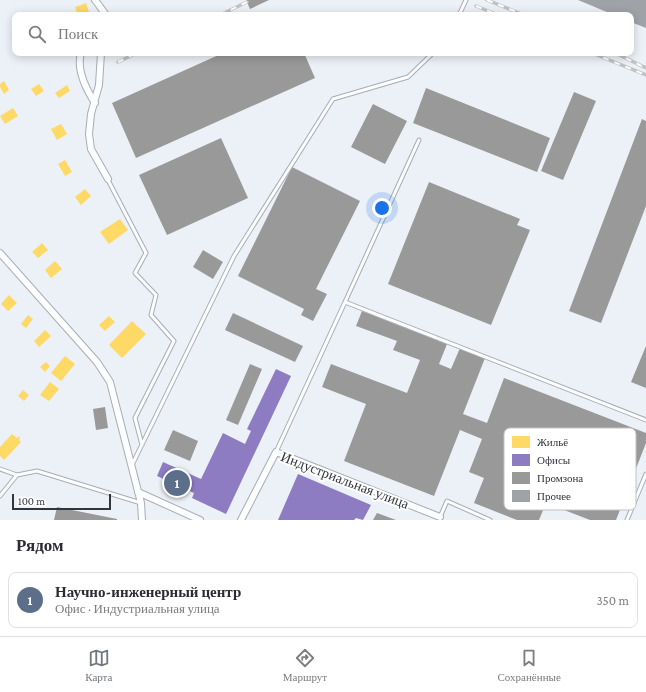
<!DOCTYPE html>
<html lang="ru">
<meta charset="utf-8">
<style>
body{margin:0;font-family:"Crimson Pro",serif;background:#f2f2f3;color:#2b2b33}
.scale{position:absolute;left:12px;bottom:10px;width:99px;box-sizing:border-box;padding-left:4px;border:2px solid #31363b;border-top:0;font-size:11px;line-height:14px;white-space:nowrap;color:#31363b;-webkit-text-stroke:3px #fff;paint-order:stroke}
.you{position:absolute;left:382px;top:208px;width:14px;height:14px;margin:-10px;border:3px solid #fff;border-radius:50%;background:#1a73e8;box-shadow:0 0 0 6px #1a73e833}
.badge{display:grid;place-items:center;width:26px;height:26px;border-radius:50%;background:#72777d;color:#fff;font-size:13px;font-weight:700}
.pin{position:absolute;translate:-50% -50%;border:2px solid #fff;box-shadow:0 1px 4px #0006}
.list{margin:0;padding:0;list-style:none}
h2{display:flex;justify-content:space-between;align-items:center;height:52px;margin:0;padding:0 16px;font-size:17px}
h2 small{font-size:13px;font-weight:400;color:#7c7c81}
.list li{display:grid;grid-template-columns:26px 1fr auto;gap:12px;align-items:center;box-sizing:border-box;height:56px;margin:0 8px 8px;padding:0 8px;border:1px solid #e1e1e2;border-radius:8px}
.list b{display:block;font-size:15px;white-space:nowrap}
.list p{margin:0;font-size:13px;white-space:nowrap;color:#7c7c81}
.list em{font-size:13px;font-style:normal;color:#7c7c81}
.icon{flex:none;width:22px;height:22px;fill:none;stroke:currentColor;stroke-width:2;stroke-linecap:round;stroke-linejoin:round}
.map{position:relative;flex:none;width:646px;height:520px;overflow:hidden}
.search{position:absolute;background:#fff;box-shadow:0 2px 10px #0003;left:12px;right:12px;top:12px;height:44px;display:flex;align-items:center;gap:10px;box-sizing:border-box;padding:0 14px;border-radius:8px;color:#7c7c81;font-size:15px}
.sheet{height:116px;background:#fff}
nav{display:flex;justify-content:space-around;align-items:center;box-sizing:border-box;height:56px;border-top:1px solid #e1e1e2;background:#fff;font-size:11px;color:#7c7c81}
nav a{display:grid;justify-items:center;gap:2px}
nav .on{color:#72777d}
.map>svg:first-child{display:block}
.homes{fill:#ffd966}
.offices{fill:#8e7cc3}
.industry{fill:#999}
.building{fill:#9fa3a8}
.lines{fill:none;stroke-linecap:round;stroke-linejoin:round}
.lane-casing{stroke:#a9adb3;stroke-width:5}
.street-casing{stroke:#a9adb3;stroke-width:8}
.lane{stroke:#fcfdfe;stroke-width:3}
.street{stroke:#fcfdfe;stroke-width:6}
.rail-casing{stroke:#c2c2c4;stroke-width:3.5}
.rail{stroke:#fff;stroke-width:2;stroke-dasharray:6;stroke-linecap:butt}
.labels{text-anchor:middle;dominant-baseline:central;stroke-width:4;stroke-linejoin:round;paint-order:stroke}
.street-label{font-size:14px;fill:#31363b;stroke:#fff}
.key{fill:#fff;stroke:#c1c3c4;stroke-width:1}
.key-label{font-size:11px;fill:#31363b}
</style>
<div class="map">
<svg width="646" height="520" viewBox="0 0 646 520">
<rect width="100%" height="100%" fill="#ecf1f7"/>
<path class="homes" d="M86 3 90 15H78L75 7Z
M4 81 9 90 4 94 0 87V84Z
M39 84 44 91 36 96 31 89Z
M67 85 70 91 59 98 55 93Z
M13 108 18 116 5 124 0 116Z
M61 124 67 134 57 140 51 129Z
M65 160 72 172 65 176 58 164Z
M85 189 91 196 81 205 75 197Z
M120 219 128 230 109 244 100 232Z
M42 243 48 250 38 258 32 252Z
M55 261 62 269 51 278 45 270Z
M9 295 17 303 8 311 1 304Z
M28 315 33 319 26 328 21 324Z
M109 316 115 322 105 331 99 325Z
M132 321 146 334 122 358 109 345Z
M45 330 51 336 39 347 34 341Z
M65 356 75 364 61 381 51 373Z
M46 362 50 366 45 372 40 367Z
M50 382 59 389 49 401 40 395Z
M23 390 29 395 24 401 18 396Z
M12 434 17 438 19 436 20 438 19 440 21 442 4 460 0 456V447Z"/>
<path class="offices" d="M276 369 291 376 226 514 192 498 194 493 157 476 163 462 201 479 223 433 245 444 251 431 247 429Z
M298 474 371 505 363 520 356 518 354 520H278Z"/>
<path class="industry" d="M246 0H269L250 9Z
M223 53H304L315 78 136 158 112 103Z
M426 88 550 138 537 172 413 123Z
M574 92 596 101 563 180 541 171Z
M373 104 407 121 385 164 351 147Z
M642 119 646 121V206L601 323 569 311Z
M221 138 248 198 167 235 139 175Z
M292 167 360 201 316 289 327 294 313 321 301 315 304 309 238 276Z
M429 182 520 219 517 225 530 230 491 325 388 284Z
M203 250 223 262 213 279 193 267Z
M362 311 447 344 439 364 451 369 460 348 485 358 463 414 487 423 504 378 646 433V443L616 520H590L546 503 539 520H517L474 503 484 478 469 472 482 439 460 430 434 496 344 461 366 404 322 387 331 364 407 393 420 360 393 350 397 341 356 326Z
M233 313 303 346 295 362 225 330Z
M646 346V388L631 382Z
M250 364 262 369 238 425 226 420Z
M105 407 108 428 96 430 93 409Z
M173 430 198 441 190 461 164 450Z
M57 507 117 519V520H54Z
M377 513 396 520H373Z"/>
<path class="building" d="M578 0H646V28L631 22V15H614Z"/>
<g class="lines">
<g class="lane-casing">
<path id="lane" d="M459 15 466 0
M108 180 146 253 135 273 156 295 151 315 174 341 135 418 142 445
M345 302 419 140
M276 452 345 302 646 420
M132 465 234 256 333 99 408 77 433 53
M0 469 17 475
M0 496 17 475 37 471 141 503
M440 517 447 501 490 520
M627 520 646 474"/>
</g>
<g class="street-casing">
<path id="street" d="M95 0 106 15
M81 53C76 70 86 89 95 103
M101 53 99 85 91 114 89 134 91 149 108 179
M0 253 97 362 110 382 141 503 142 520
M138 492 200 520
M241 520 276 452 440 517"/>
</g>
<use href="#lane" class="lane"/>
<use href="#street" class="street"/>
<g class="rail-casing">
<path id="rail" d="M487 0 524 15
M476 6 498 15
M220 15 247 2
M592 53 646 75
M615 53 646 68
M118 62 137 53"/>
</g>
<use href="#rail" class="rail"/>
</g>
<g class="labels">
<g class="street-label">
<text transform="translate(345 480) rotate(21)">Индустриальная улица</text>
</g>
</g>
<rect x="504" y="428" width="132" height="82" rx="6" class="key"/>
<rect x="512" y="436" width="18" height="12" fill="#ffd966"/>
<rect x="512" y="454" width="18" height="12" fill="#8e7cc3"/>
<rect x="512" y="472" width="18" height="12" fill="#999"/>
<rect x="512" y="490" width="18" height="12" fill="#9fa3a8"/>
<g class="key-label">
<text x="537" y="446">Жильё</text>
<text x="537" y="464">Офисы</text>
<text x="537" y="482">Промзона</text>
<text x="537" y="500">Прочее</text>
</g>
</svg>
<div class="scale">100 m</div>
<div class="you"></div>
<div class="pin badge" style="left:177px;top:483px;background:#5c6f8a">1</div>
<div class="search"><svg class="icon" aria-label="search" viewBox="0 0 24 24"><circle cx="10" cy="10" r="6"/><path d="M15 15l6 6"/></svg>Поиск</div>
</div>
<section class="sheet">
<h2>Рядом<small></small></h2>
<ul class="list">
<li><span class="badge" style="background:#5c6f8a">1</span><div><b>Научно-инженерный центр</b><p>Офис · Индустриальная улица</p></div><em>350 m</em></li>
</ul>
</section>
<nav>
<a class="on"><svg class="icon" aria-label="map" viewBox="0 0 24 24"><path d="M3 6l6-2 6 2 6-2v14l-6 2-6-2-6 2zM9 4v14M15 6v14"/></svg>Карта</a>
<a><svg class="icon" aria-label="directions" viewBox="0 0 24 24"><path d="M12 3l9 9-9 9-9-9zM9 14v-3h6M13 9l2 2-2 2"/></svg>Маршрут</a>
<a><svg class="icon" aria-label="saved" viewBox="0 0 24 24"><path d="M7 4h10v16l-5-4-5 4z"/></svg>Сохранённые</a>
</nav>
